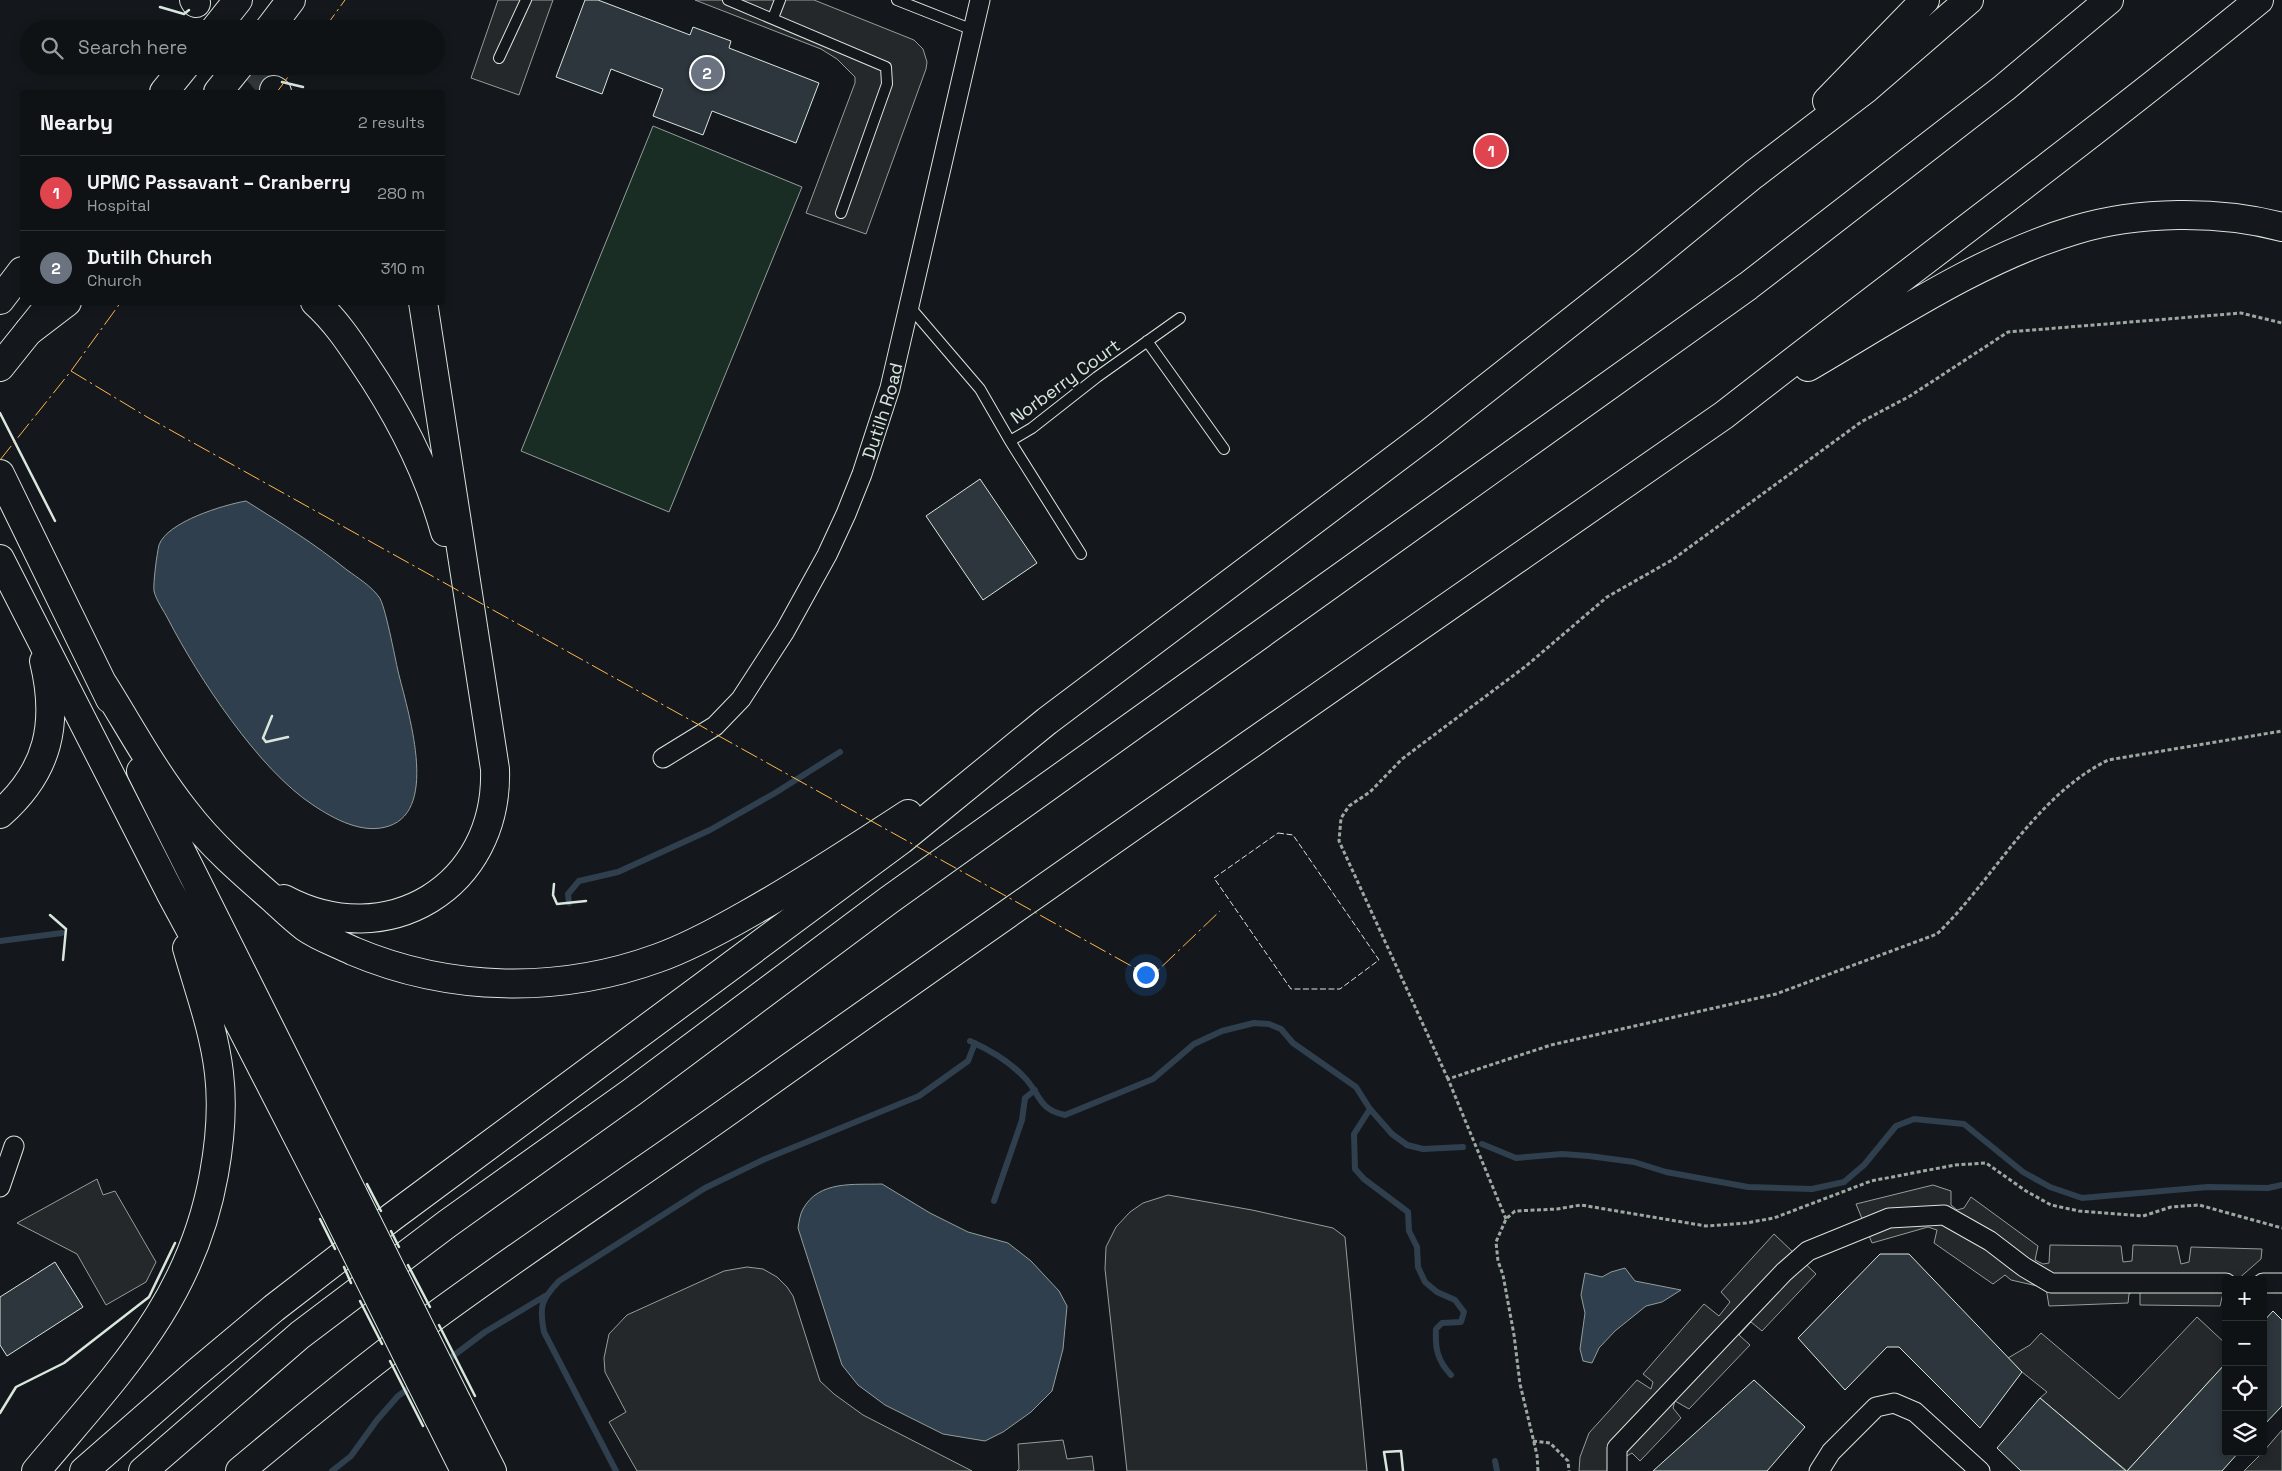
<!DOCTYPE html>
<meta charset="utf-8">
<style>
body{margin:0;font-family:"Space Grotesk",sans-serif;background:#181b1e;color:#f1f3f6}
.controls{position:absolute;right:15px;bottom:15px;display:grid;overflow:hidden;border-radius:5px;box-shadow:0 2px 8px #0003}
.controls button{width:45px;height:45px;display:grid;place-items:center;padding:0;border:0;border-bottom:1px solid #2f3234;background:#0f1215;color:#f1f3f6;font:25px sans-serif}
.you{position:absolute;left:1145px;top:974px;width:18px;height:18px;margin:-12px;border:4px solid #fff;border-radius:50%;background:#1a73e8;box-shadow:0 0 0 8px #1a73e833}
.badge{display:grid;place-items:center;width:32px;height:32px;border-radius:50%;background:#ffb74d;color:#fff;font-size:16px;font-weight:700}
.pin{position:absolute;translate:-50% -50%;border:2px solid #fff;box-shadow:0 1px 5px #0006}
.list{margin:0;padding:0;list-style:none}
h2{display:flex;justify-content:space-between;align-items:center;height:65px;margin:0;padding:0 20px;font-size:21px}
h2 small{font-size:16px;font-weight:400;color:#9b9ea0}
.list li{display:grid;grid-template-columns:32px 1fr auto;gap:15px;align-items:center;box-sizing:border-box;height:75px;padding:0 20px;border-top:1px solid #2f3234}
.list b{display:block;font-size:19px;white-space:nowrap}
.list p{margin:0;font-size:16px;white-space:nowrap;color:#9b9ea0}
.list em{font-size:16px;font-style:normal;color:#9b9ea0}
.icon{flex:none;width:28px;height:28px;fill:none;stroke:currentColor;stroke-width:2;stroke-linecap:round;stroke-linejoin:round}
.map{position:relative;flex:none;width:2282px;height:1471px;overflow:hidden}
.search{position:absolute;background:#0f1215;box-shadow:0 2px 8px #0003;left:20px;top:20px;width:425px;height:55px;display:flex;align-items:center;gap:12px;box-sizing:border-box;padding:0 18px;border-radius:28px;color:#9b9ea0;font-size:19px}
.panel{position:absolute;background:#0f1215;box-shadow:0 2px 8px #0003;left:20px;top:90px;width:425px;height:215px;border-radius:5px}
.map>svg:first-child{display:block}
.green{fill:#1a2d24;stroke:#939e99}
.parking{fill:#24282b;stroke:#939e99}
.water{fill:#2f3f4d;stroke:#939e99}
.lines{fill:none;stroke-linecap:round;stroke-linejoin:round}
.stream{stroke:#2f3f4d;stroke-width:6}
.building{fill:#2c363c;stroke:#d8e6dc}
.motorway-tunnel{stroke:#313739;stroke-width:28;stroke-dasharray:28 14;stroke-linecap:butt}
.service-casing{stroke:#d8e6dc;stroke-width:12}
.minor-casing{stroke:#d8e6dc;stroke-width:21}
.trunk-casing{stroke:#d8e6dc;stroke-width:30}
.motorway-casing{stroke:#d8e6dc;stroke-width:30}
.path{stroke:#9da8a2;stroke-width:3;stroke-dasharray:4 2.5;stroke-linecap:butt}
.service{stroke:#14181c;stroke-width:10}
.minor{stroke:#14181c;stroke-width:19}
.trunk{stroke:#14181c;stroke-width:28}
.motorway{stroke:#14181c;stroke-width:28}
.motorway-bridge-casing{stroke:#d8e6dc;stroke-width:30;stroke-linecap:butt}
.motorway-bridge{stroke:#14181c;stroke-width:28}
.fence{stroke:#d8e6dc;stroke-width:1;stroke-dasharray:6 2.5;stroke-linecap:butt}
.wall{stroke:#d8e6dc;stroke-width:2.5}
.power{stroke:#ffb74d;stroke-width:1;stroke-dasharray:18 4 2.5 4;stroke-linecap:butt}
.labels{text-anchor:middle;dominant-baseline:central;stroke-width:4;stroke-linejoin:round;paint-order:stroke}
.street-label{font-size:18px;fill:#d8e6dc;stroke:#14181c}
</style>
<div class="map">
<svg width="2282" height="1471" viewBox="0 0 2282 1471">
<rect width="100%" height="100%" fill="#14181c"/>
<path class="green" d="M653 126 802 187 669 512 521 451Z"/>
<path class="parking" d="M498 0H553L519 95 471 78Z
M695 0H814L914 40 923 49 927 62 926 69 866 234 806 213 855 83V77L837 59 821 49Z
M97 1179 103 1195 115 1191 156 1262 146 1282 106 1305 77 1254 17 1223Z
M1933 1185 1951 1191V1205L1957 1210 1964 1208 1971 1197 2038 1246 2035 1260 2043 1264 2049 1263 2050 1245 2121 1246 2123 1262 2132 1261 2133 1245 2177 1246 2181 1264 2189 1262 2191 1247 2262 1249 2261 1259 2237 1280H2226L2220 1306 2140 1305V1291L2136 1289 2129 1294 2128 1303 2049 1306 2046 1288 2011 1280 2005 1275 1993 1284 1934 1243 1937 1230 1928 1227 1872 1243 1856 1204Z
M1168 1195 1252 1210 1333 1228 1345 1237 1367 1471H1127L1105 1269 1106 1247 1116 1227 1130 1212 1143 1203Z
M1774 1234 1816 1274 1762 1331 1751 1322 1739 1335 1750 1345 1689 1409 1675 1401 1673 1408 1681 1418 1640 1461 1632 1453 1623 1458 1625 1471H1579L1580 1457 1589 1433 1637 1380 1651 1389 1653 1382 1643 1374 1704 1304 1719 1316 1730 1302 1721 1292Z
M747 1267 763 1269 777 1277 787 1287 793 1296 820 1381 834 1394 863 1415 972 1471H637L609 1422 626 1412 605 1372 604 1358 609 1334 627 1315 724 1271Z
M2197 1317 2226 1344V1363L2127 1471 2040 1398 2047 1392 2022 1372 2008 1358 2030 1345 2041 1333 2119 1399Z
M2282 1430V1471H2244L2263 1452Z
M1063 1440 1067 1459 1092 1456 1094 1471H1017L1019 1469 1018 1444Z"/>
<path class="water" d="M246 501C281 523 315 544 347 570 358 578 371 586 379 597 385 604 395 658 398 671 407 709 440 809 389 826 363 835 334 819 313 805 259 770 198 677 168 619 164 611 156 600 154 591 153 583 157 553 159 545 167 522 223 505 246 501Z
M882 1184 930 1213 968 1232 1008 1243 1031 1261 1059 1291 1067 1306 1063 1349 1052 1391 1031 1412 1003 1432 985 1441 943 1434 885 1405 858 1385 842 1365 798 1228C799 1222 800 1214 803 1209 819 1180 854 1185 882 1184Z
M1625 1268 1635 1281 1681 1290 1662 1302 1646 1306 1615 1331 1599 1348 1592 1363 1583 1361 1580 1349 1585 1313 1581 1295 1585 1273 1602 1277 1611 1272Z"/>
<g class="lines">
<path class="stream" d="M569 903 568 894 579 881 618 872 710 830 775 793 840 752
M0 941 62 933
M970 1041C990 1050 1009 1061 1024 1077 1041 1094 1037 1109 1065 1115L1153 1079 1194 1044 1222 1031 1254 1023 1269 1024 1281 1029 1293 1043 1356 1087 1370 1109 1392 1134 1407 1145 1423 1149 1463 1147
M1370 1109 1354 1134 1355 1169 1364 1179 1408 1212 1409 1231 1417 1247 1418 1267 1425 1282 1437 1292 1455 1300 1464 1312 1461 1322 1442 1323 1436 1329C1435 1348 1437 1360 1451 1375
M1482 1144 1516 1158 1562 1154 1589 1156 1634 1162 1666 1172 1748 1187 1812 1189 1844 1182 1864 1165 1896 1126 1914 1119 1964 1124 2023 1172 2050 1187 2082 1198 2208 1187 2268 1188 2282 1185
M994 1201 1022 1120 1025 1098 1035 1090
M445 1362 485 1332 545 1296
M1495 1461 1497 1471
M332 1471 351 1456 377 1420 398 1396 415 1384
M616 1471 544 1332C539 1306 541 1300 559 1281L705 1188 765 1159 919 1096 968 1061 975 1043"/>
</g>
<path class="building" d="M585 0H598L690 35 693 27 731 41 729 48 819 83 796 143 712 111 703 135 653 116 663 89 611 69 602 94 556 77Z
M980 479 1037 563 983 600 926 516Z
M1880 1254H1909L2022 1372 1980 1428 1899 1347H1887L1845 1390 1798 1338Z
M55 1262 83 1307 7 1356 0 1345V1297Z
M2273 1311 2282 1320V1406L2263 1426V1322Z
M2226 1363V1452H2239L2222 1471H2127Z
M1754 1380 1805 1427 1767 1471H1653Z
M2040 1398 2126 1471H2021L1997 1448Z"/>
<g class="lines">
<path class="motorway-tunnel" d="M253 66 274 90"/>
<g class="service-casing">
<path id="service" d="M728 0 886 67 887 84 841 213
M897 0 973 30
M773 18 780 0
M499 58 526 0
M909 306 980 389 1010 441 1032 428 1097 377 1180 318
M1147 341 1224 449
M1010 441 1081 554"/>
</g>
<g class="minor-casing">
<g id="minor">
<path id="s1" d="M663 758 715 726 741 699 785 631 827 555 846 514 862 474 890 388 980 0"/>
<path d="M0 1187 14 1146"/>
<path d="M2263 1283H2282"/>
<path d="M1617 1471V1448L1784 1272 1808 1251 1889 1218 1944 1215 1990 1241 2024 1267 2051 1283H2226"/>
<path d="M1819 1471 1831 1452 1876 1407 1894 1403 1915 1412 1980 1471"/>
</g>
</g>
<g class="trunk-casing">
<path id="trunk" d="M215 29 238 0
M269 29 291 0
M164 92 185 66
M218 92 239 66
M0 300 22 271
M0 367 44 312"/>
</g>
<g class="motorway-casing">
<path id="motorway" d="M194 0 196 3
M274 90 277 92
M1827 101 1925 0
M315 302C335 320 349 341 363 362 399 415 428 471 445 532
M29 331 67 302
M1808 367C1892 318 1981 258 2075 230 2137 211 2219 210 2282 227
M0 474 110 699
M0 559 170 892 210 966 334 1208
M103 684C130 727 154 772 185 811 210 844 241 871 272 898 282 907 293 918 305 927 319 937 337 943 353 951 450 992 559 994 658 958 689 947 718 931 746 915 802 884 854 849 908 814
M141 771 353 1194
M0 814C49 771 59 723 44 661
M284 899C387 954 499 887 495 769L423 302
M457 1402 492 1471
M437 1415 465 1471
M36 1471C116 1375 191 1303 214 1174 220 1141 223 1107 219 1073 214 1030 199 990 187 948
M84 1471 195 1374 274 1308 392 1217 901 840 1047 721 1431 432 1643 265 1753 175 1867 88 1969 0
M143 1471 300 1335 447 1224 632 1092 889 900 1748 286 2004 88 2109 0
M240 1471C294 1426 348 1381 404 1339 514 1256 629 1182 741 1102 1067 870 1396 643 1724 415 1902 276 2084 143 2259 0"/>
</g>
<path class="path" d="M1448 1079 1339 841 1341 818 1349 806 1370 792 1402 759 1526 666 1607 597 1672 560 1861 422 1910 396 2008 332 2241 313 2282 323
M1506 1219 1448 1079 1551 1045 1776 994 1937 934C1995 878 2033 798 2108 760L2282 731
M1533 1441 1550 1443 1568 1461 1569 1471
M1538 1471 1537 1455 1520 1384 1514 1335 1503 1275 1498 1261 1496 1242 1506 1219 1515 1211 1557 1209 1581 1205 1706 1226 1746 1223 1774 1218 1871 1181 1955 1165 1986 1163 2026 1191 2051 1205 2079 1211 2143 1216 2171 1207 2199 1205 2282 1228"/>
<use href="#service" class="service"/>
<use href="#minor" class="minor"/>
<use href="#trunk" class="trunk"/>
<use href="#motorway" class="motorway"/>
<g class="motorway-bridge-casing">
<path id="motorway-bridge" d="M353 1194 457 1402
M334 1208 437 1415"/>
</g>
<use href="#motorway-bridge" class="motorway-bridge"/>
<path class="fence" d="M1278 833 1293 835 1379 960 1340 989H1291L1214 878Z"/>
<path class="wall" d="M160 7 184 14 189 10
M282 82 303 87
M0 413 55 521
M272 716 263 738 266 742 288 737
M554 884 553 895 557 904 586 901
M50 915 66 929 63 960
M367 1184 381 1211
M320 1219 335 1249
M391 1231 399 1247
M408 1265 430 1307
M344 1267 351 1283
M360 1301 382 1344
M439 1325 475 1396
M390 1361 423 1426
M0 1413 16 1387 64 1363 149 1297 175 1243
M1387 1471 1384 1452 1401 1451 1403 1471"/>
<path class="power" d="M324 29 345 0
M277 92 296 66
M71 371 147 417 1151 977 1220 911
M0 460 71 371 121 302"/>
</g>
<g class="labels">
<g class="street-label">
<text transform="translate(1065 381) rotate(-36)">Norberry Court</text>
<text stroke="none"><textPath href="#s1" startOffset="421">Dutilh Road</textPath></text>
</g>
</g>
</svg>
<div class="controls">
<button>+</button>
<button>−</button>
<button><svg class="icon" aria-label="locate" viewBox="0 0 24 24"><circle cx="12" cy="12" r="6"/><path d="M12 2v4M12 18v4M2 12h4M18 12h4"/></svg></button>
<button><svg class="icon" aria-label="layers" viewBox="0 0 24 24"><path d="M12 4l9 5-9 5-9-5zM3 14l9 5 9-5"/></svg></button>
</div>
<div class="you"></div>
<div class="pin badge" style="left:1491px;top:151px;background:#e0444e">1</div>
<div class="pin badge" style="left:707px;top:73px;background:#6b7280">2</div>
<div class="search"><svg class="icon" aria-label="search" viewBox="0 0 24 24"><circle cx="10" cy="10" r="6"/><path d="M15 15l6 6"/></svg>Search here</div>
<section class="panel">
<h2>Nearby<small>2 results</small></h2>
<ul class="list">
<li><span class="badge" style="background:#e0444e">1</span><div><b>UPMC Passavant – Cranberry</b><p>Hospital</p></div><em>280 m</em></li>
<li><span class="badge" style="background:#6b7280">2</span><div><b>Dutilh Church</b><p>Church</p></div><em>310 m</em></li>
</ul>
</section>
</div>
